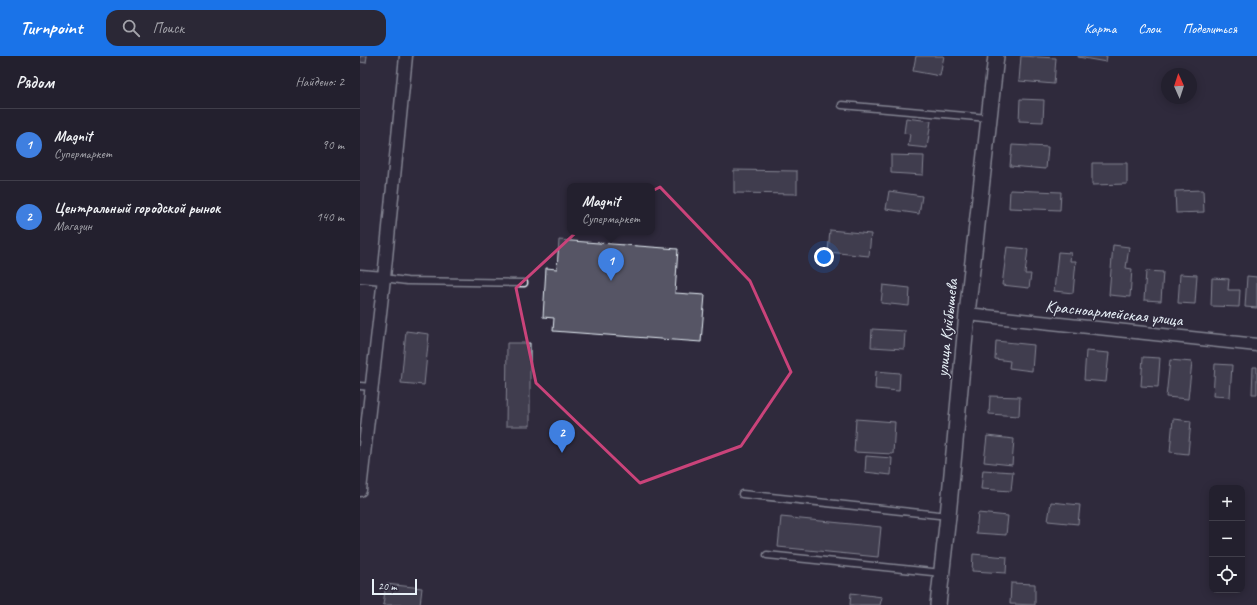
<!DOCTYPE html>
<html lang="ru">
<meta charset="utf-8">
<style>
body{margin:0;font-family:Caveat,sans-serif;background:#2b2836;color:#f1f3f6}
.controls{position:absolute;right:12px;bottom:12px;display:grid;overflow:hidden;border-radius:8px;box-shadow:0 2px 10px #0003}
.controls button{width:36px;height:36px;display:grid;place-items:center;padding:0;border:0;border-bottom:1px solid #403e4a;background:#23202e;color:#f1f3f6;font:20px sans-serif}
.compass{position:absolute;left:801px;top:12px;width:36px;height:36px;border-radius:50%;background:#23202e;box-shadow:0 2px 10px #0003;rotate:357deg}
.scale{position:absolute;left:12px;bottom:10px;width:45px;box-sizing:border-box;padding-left:4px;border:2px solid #e8f1f8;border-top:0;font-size:11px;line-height:14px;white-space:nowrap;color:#e8f1f8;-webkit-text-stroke:3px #2f2a3d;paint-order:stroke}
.you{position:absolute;left:464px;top:201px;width:14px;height:14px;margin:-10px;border:3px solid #fff;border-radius:50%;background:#1a73e8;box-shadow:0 0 0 6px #1a73e833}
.badge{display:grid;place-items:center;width:26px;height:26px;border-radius:50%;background:#1a73e8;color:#fff;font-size:13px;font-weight:700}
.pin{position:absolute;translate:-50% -33px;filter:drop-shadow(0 1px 2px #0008)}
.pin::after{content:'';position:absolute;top:21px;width:14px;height:12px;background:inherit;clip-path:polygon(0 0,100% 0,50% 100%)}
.popup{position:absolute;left:207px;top:127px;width:88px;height:52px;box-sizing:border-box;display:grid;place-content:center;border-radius:8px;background:#23202e;filter:drop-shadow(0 1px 3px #0005);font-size:13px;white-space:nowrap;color:#a3a3aa}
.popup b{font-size:15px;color:#f1f3f6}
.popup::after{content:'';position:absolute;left:50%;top:100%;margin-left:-8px;border:8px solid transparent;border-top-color:#23202e}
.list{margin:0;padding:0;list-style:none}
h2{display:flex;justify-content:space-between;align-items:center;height:52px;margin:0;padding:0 16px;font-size:17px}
h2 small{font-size:13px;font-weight:400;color:#a3a3aa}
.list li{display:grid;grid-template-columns:26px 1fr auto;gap:12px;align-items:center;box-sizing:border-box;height:72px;padding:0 16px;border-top:1px solid #403e4a}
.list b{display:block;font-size:15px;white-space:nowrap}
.list p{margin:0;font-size:13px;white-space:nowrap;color:#a3a3aa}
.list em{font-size:13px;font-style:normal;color:#a3a3aa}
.icon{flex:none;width:22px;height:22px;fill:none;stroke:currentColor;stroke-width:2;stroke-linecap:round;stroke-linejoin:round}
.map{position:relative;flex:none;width:897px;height:549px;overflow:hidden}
header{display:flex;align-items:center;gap:24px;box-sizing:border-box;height:56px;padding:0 20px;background:#1a73e8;color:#fff}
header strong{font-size:19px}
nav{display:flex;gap:22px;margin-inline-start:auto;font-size:14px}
.search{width:280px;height:36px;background:#2b2836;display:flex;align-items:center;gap:10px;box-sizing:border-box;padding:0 14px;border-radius:12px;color:#a3a3aa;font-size:15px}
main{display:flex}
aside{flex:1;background:#23202e}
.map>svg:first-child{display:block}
.building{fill:#575565;stroke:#e8f1f8}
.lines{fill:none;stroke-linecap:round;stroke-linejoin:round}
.service-casing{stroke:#e8f1f8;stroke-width:9}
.minor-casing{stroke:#e8f1f8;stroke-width:15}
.tertiary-casing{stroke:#e8f1f8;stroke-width:18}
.service{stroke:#2f2a3d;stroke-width:6}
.minor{stroke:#2f2a3d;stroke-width:12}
.tertiary{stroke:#2f2a3d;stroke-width:15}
.marked{fill:none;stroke:#ca437a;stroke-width:3;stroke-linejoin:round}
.labels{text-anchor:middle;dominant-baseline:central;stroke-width:3;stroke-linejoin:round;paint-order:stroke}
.street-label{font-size:17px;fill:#e8f1f8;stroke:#2f2a3d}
</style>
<header>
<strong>Turnpoint</strong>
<div class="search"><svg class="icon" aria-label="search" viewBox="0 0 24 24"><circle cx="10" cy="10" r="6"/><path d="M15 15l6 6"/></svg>Поиск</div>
<nav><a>Карта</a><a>Слои</a><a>Поделиться</a></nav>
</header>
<main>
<aside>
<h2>Рядом<small>Найдено: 2</small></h2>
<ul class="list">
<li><span class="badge" style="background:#3f7fe0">1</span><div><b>Magnit</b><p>Супермаркет</p></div><em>90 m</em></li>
<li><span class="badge" style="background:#3f7fe0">2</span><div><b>Центральный городской рынок</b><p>Магазин</p></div><em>140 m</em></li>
</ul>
</aside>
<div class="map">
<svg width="897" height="549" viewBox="0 0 897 549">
<rect width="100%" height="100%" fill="#2f2a3d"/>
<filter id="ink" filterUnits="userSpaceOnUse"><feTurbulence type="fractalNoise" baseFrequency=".025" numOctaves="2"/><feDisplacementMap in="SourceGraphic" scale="8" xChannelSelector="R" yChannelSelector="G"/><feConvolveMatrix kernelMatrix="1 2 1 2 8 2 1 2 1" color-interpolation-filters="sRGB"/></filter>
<g filter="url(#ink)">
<path class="building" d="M0 0H7L6 7 0 6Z
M556 0H584L580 20 553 15Z
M661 0 696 2 694 28 659 25Z
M718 0H747L746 6 718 1Z
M660 43 684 44 683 66 659 65Z
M546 62 571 65 567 92 548 90 550 78 544 77Z
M652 89 688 91 686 113 650 110Z
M531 99 564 100 563 119 531 117Z
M732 107H767V128L732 129Z
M374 114 437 115V138L374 137Z
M650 134 701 136 700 154 649 152Z
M843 134 844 156 816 157 815 135Z
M529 135 562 140 559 158 526 153Z
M470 174 511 178 509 200 468 196Z
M199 184 318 193 315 237 345 239 341 286 193 275 194 262 183 261 186 212 197 213Z
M753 189 769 191 766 212 772 213 770 241 749 239Z
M647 191 668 193 665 218H671L669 232 642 229Z
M698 196 711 197 710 205H716L713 237 694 235Z
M786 215 803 216 801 245 784 244Z
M820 218 837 219 835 248 818 247Z
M887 220 897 221V252L885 251Z
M852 222 869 223 868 234H880L879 251 851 250Z
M523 229 550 232 549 250 521 247Z
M512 273 545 275 544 293 511 291Z
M46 275 69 278 64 329 41 327Z
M636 285 674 289 672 315 649 312 650 305 635 303Z
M147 287H170V370H146Z
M726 295 749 297 746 326 724 324Z
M783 301 800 302 798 331 781 330Z
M810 304 832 306 828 343 806 341Z
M855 308 872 309 870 341 853 340Z
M893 311H897V338H892Z
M516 315 540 317 539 335 515 333Z
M630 340 660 341 659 360 629 358Z
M496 363 535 366 533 398 494 396Z
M813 363 831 365 828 398 810 396Z
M627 380 654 383 652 409 624 406Z
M506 400 532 402 531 419 505 416Z
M623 414 653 416 651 435 621 433Z
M691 446 720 449 718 468 688 465Z
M618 457 648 460 646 479 616 477Z
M421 461 521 471 518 501 418 491Z
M613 498 647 501 646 517 612 515Z
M651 527 675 528V549L650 548Z
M26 528 62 532 60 549H23Z
M491 537 522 541 520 549H490Z"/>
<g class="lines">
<g class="service-casing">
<path id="service" d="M482 49 628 62
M24 222 47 225 164 227
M0 330 12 331
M382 438 588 460
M407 499 582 517"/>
</g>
<g class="minor-casing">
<path id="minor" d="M0 220 24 222
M607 258 897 289
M0 434 24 222 46 0"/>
</g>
<g class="tertiary-casing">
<path id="tertiary" d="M578 549 588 460 607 258 636 0"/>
</g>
<use href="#service" class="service"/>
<use href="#minor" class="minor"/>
<use href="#tertiary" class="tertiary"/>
</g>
</g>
<path d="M0 0H897V549H0ZM300 131 390 225 431 316 381 390 280 427 176 327 156 232 223 170Z" fill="#2f2a3d" fill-opacity=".55" fill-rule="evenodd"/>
<path class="marked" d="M300 131 390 225 431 316 381 390 280 427 176 327 156 232 223 170Z"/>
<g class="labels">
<g class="street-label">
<text transform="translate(754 257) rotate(6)">Красноармейская улица</text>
<text transform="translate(587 272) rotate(-84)">улица Куйбышева</text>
</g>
</g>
</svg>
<div class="controls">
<button>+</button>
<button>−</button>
<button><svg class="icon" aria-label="locate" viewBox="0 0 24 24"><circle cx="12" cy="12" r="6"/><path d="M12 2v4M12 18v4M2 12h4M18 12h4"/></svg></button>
</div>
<svg class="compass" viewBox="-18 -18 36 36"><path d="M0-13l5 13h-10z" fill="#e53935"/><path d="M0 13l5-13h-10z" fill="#a3a3aa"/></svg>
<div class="scale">20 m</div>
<div class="you"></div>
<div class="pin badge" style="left:251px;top:225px;background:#3f7fe0">1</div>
<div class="popup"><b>Magnit</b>Супермаркет</div>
<div class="pin badge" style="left:202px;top:397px;background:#3f7fe0">2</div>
</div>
</main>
